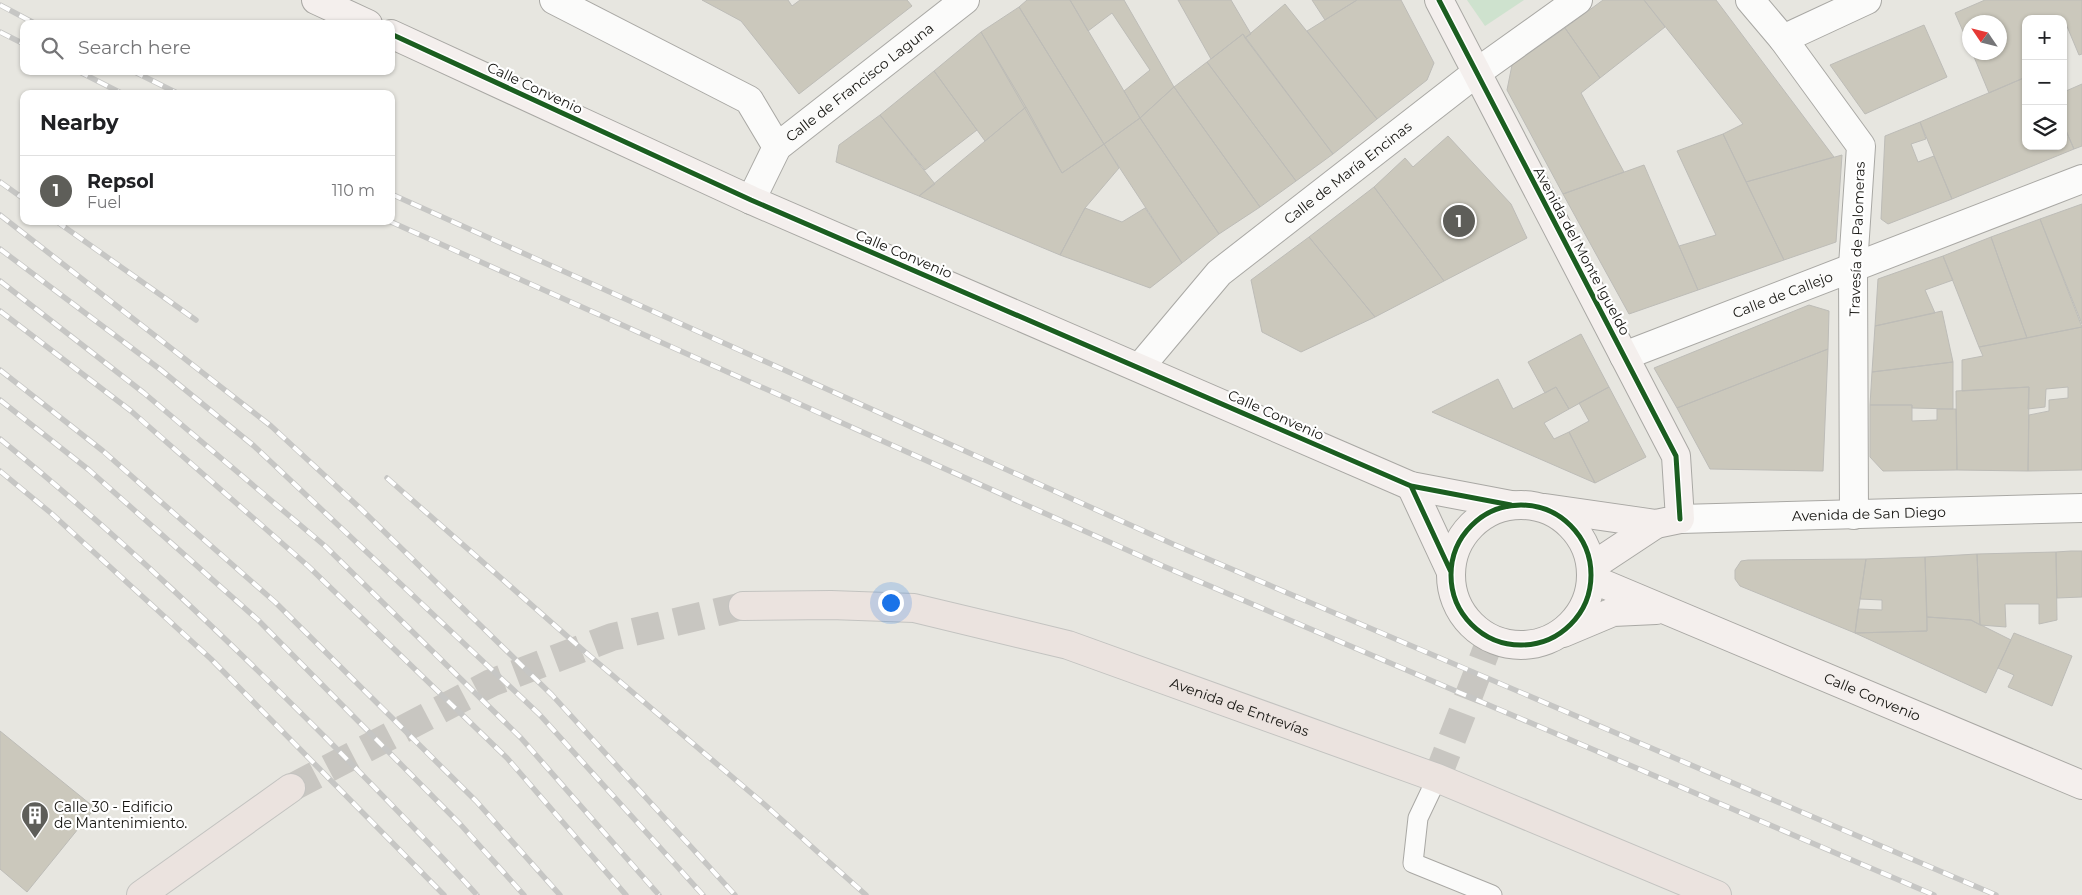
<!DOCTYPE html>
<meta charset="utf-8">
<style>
body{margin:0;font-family:Montserrat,sans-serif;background:#f6f6f6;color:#202124}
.controls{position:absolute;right:15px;top:15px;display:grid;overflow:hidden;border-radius:10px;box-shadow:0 1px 4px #0004}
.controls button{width:45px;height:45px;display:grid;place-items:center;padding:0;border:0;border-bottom:1px solid #e0e0e0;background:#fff;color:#202124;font:25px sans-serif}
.compass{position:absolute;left:1962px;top:15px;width:45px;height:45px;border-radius:50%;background:#fff;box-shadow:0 1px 4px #0004;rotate:305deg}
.you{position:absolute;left:890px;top:602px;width:18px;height:18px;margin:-12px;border:4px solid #fff;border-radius:50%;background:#1a73e8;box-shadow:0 0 0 8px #1a73e833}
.badge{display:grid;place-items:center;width:32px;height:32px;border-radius:50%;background:#5e5e59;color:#fff;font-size:16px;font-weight:700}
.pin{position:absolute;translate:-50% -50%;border:2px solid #fff;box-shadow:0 1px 5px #0006}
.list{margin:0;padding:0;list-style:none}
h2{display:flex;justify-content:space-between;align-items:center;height:65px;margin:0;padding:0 20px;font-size:21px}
h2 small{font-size:16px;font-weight:400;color:#757577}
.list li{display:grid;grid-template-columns:32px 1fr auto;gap:15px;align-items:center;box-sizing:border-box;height:70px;padding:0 20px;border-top:1px solid #e0e0e0}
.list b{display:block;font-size:19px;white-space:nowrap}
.list p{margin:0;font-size:16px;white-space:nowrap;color:#757577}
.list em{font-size:16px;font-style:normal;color:#757577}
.icon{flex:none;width:28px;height:28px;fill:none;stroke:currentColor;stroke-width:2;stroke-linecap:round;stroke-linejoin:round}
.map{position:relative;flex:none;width:2082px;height:895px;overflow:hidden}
.search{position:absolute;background:#fff;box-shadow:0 1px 4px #0004;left:20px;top:20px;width:375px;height:55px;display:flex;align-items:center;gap:12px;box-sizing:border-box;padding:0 18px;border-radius:10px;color:#757577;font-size:19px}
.panel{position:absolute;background:#fff;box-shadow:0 1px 4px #0004;left:20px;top:90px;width:375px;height:135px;border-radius:10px}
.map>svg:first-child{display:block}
.green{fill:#cee2ce}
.building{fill:#cbc8bc;stroke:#bdbcb7}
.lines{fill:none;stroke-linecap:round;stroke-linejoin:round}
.secondary-tunnel{stroke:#c8c6c1;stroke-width:28;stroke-dasharray:28 14;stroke-linecap:butt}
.primary-tunnel{stroke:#c8c6c1;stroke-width:28;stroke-dasharray:28 14;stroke-linecap:butt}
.lane-casing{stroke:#a9a8a4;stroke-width:21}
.street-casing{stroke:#a9a8a4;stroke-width:30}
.secondary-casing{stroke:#a9a8a4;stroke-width:30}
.primary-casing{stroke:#c3c3c0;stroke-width:30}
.lane{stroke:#fbfbfa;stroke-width:19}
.street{stroke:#fbfbfa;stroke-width:28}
.secondary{stroke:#f4efed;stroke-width:28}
.primary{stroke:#ebe3df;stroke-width:28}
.rail-casing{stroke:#c6c6c4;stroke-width:5.5}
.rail{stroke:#fff;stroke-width:4;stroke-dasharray:11;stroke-linecap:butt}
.cycleway-casing{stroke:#fff;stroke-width:8}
.cycleway{stroke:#1b5e20;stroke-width:5}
.labels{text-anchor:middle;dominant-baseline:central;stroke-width:4.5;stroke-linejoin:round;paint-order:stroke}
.street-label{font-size:14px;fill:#151410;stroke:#fff}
.poi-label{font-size:14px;fill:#151410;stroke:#fff;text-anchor:start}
</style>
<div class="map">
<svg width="2082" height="895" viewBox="0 0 2082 895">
<rect width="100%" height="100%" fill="#e7e6e0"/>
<path class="green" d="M1467 0H1524L1485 26Z"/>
<path class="building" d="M702 0H788L792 6 800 0H907L912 6 799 94 741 21Z
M1027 0H1070L1140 118 1104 144 1019 7Z
M1070 0H1124L1174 87 1140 118 1124 91 1150 70 1112 13 1088 31Z
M1178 0H1231L1251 34 1245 38 1243 34 1211 59Z
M1312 0H1357L1325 20Z
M1357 0H1401L1434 63 1427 80 1377 119 1307 31Z
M1603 0H1644L1665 27 1600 78 1565 28Z
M1644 0H1716L1834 157 1746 182 1723 134 1743 124Z
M1985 0H2082V54L2079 55 2066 24 2063 25V19H2026V77L1989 93 1972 52H2000V22H1970V47L1955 13Z
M1285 4 1377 119 1333 154 1245 38Z
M1019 7 1104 144 1062 173 981 32Z
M1924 25 1947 77 1865 114 1830 65Z
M1565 28 1600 78 1581 93 1624 172 1563 194 1507 90 1512 65Z
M981 32 1026 107 985 141 934 71Z
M1243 34 1333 154 1296 181 1207 62Z
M1207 62 1296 181 1260 207 1174 87Z
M934 71 977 130 925 170 880 115Z
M2026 77V146H2063V124L2074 149 1952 199 1920 122Z
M2063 84 2066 91 2082 84V146L2074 149 2063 124Z
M1174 87 1260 207 1219 234 1140 118Z
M1026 107 1062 173 1104 144 1119 168 1085 208 1060 255 919 196Z
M880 115 935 184 919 196 836 162 839 145Z
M1140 118 1219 234 1182 263 1104 144Z
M1920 122 1926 139 1911 144 1918 162 1934 156 1952 199 1888 224 1881 219 1885 136Z
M1723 134 1784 260 1698 290 1679 246 1716 235 1677 151Z
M1448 136 1511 204 1527 238 1444 281 1374 187 1405 158 1413 167Z
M1842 155 1836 242 1784 260 1746 182Z
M1644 165 1698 290 1629 314 1563 194Z
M1374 187 1444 281 1375 317 1309 237Z
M2082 204V324L2040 219Z
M1085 208 1122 222 1145 208 1182 263 1150 288 1060 255Z
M2040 219 2082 327 2027 338 1991 237Z
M1309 237 1375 317 1301 352 1262 332 1251 280Z
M1991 237 2027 338 1979 347 1943 256Z
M1943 256 1953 280 1925 290 1935 313 1875 326 1878 279Z
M1809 305 1829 311 1828 349 1677 408 1654 368Z
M1942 311 1953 362 1872 372 1875 326Z
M2082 327V470L2028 471 2029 415 2049 411V400L2068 398V387L2046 389 2045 407 2028 409 2029 387 1962 391V360L1983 356 1979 347Z
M1581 334 1609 387 1569 409 1556 387 1545 393 1528 362Z
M1828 349 1823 471 1710 469 1677 408Z
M1953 362V409L1912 408V405H1870L1872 372Z
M1498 379 1513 409 1556 387 1569 409 1544 423 1554 439 1569 432 1595 483 1432 412Z
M1609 387 1646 457 1595 483 1569 432 1589 421 1579 403Z
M2029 387 2028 471 1957 470 1956 391Z
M1870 405H1912V421L1937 420V409H1956L1957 470 1883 471 1870 457Z
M2071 551H2082V597L2057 598 2056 552Z
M2056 552 2057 620 2039 624V604H2005L2006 627 1980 625 1977 554Z
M1977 554 1980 625 1971 620 1927 617 1925 557Z
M1925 557 1927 631 1855 633 1858 609 1882 610V600L1860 599 1866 559Z
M1866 559 1855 633 1740 586 1735 579V570L1741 561 1748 560Z
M1927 617 1971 620 2011 640 1986 693 1855 633 1927 631Z
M2014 633 2072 656 2052 706 2008 687 2014 675 1998 668Z
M0 731 95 808 27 892 0 869Z"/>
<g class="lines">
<path class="secondary-tunnel" d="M1437 778 1491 638"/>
<path class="primary-tunnel" d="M291 788 491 683 612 637 743 606"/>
<g class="lane-casing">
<path id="lane" d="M1437 778 1418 818 1413 863 1492 895"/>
</g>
<g class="street-casing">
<g id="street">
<path d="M554 0 749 100 777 147"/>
<path d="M1750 0 1783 39 1861 146 1853 266 1854 515"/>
<path d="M1783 39 1867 0"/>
<path id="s1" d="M751 200 777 147 965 0"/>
<path id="s2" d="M1624 356 2082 179"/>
<path id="s3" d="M1140 367 1219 273 1476 73 1578 0"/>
<path id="s4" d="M1680 519 2082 508"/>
</g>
</g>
<g class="secondary-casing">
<g id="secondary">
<path d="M316 0 368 24"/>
<path d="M1439 0 1676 456 1680 519 1656 524 1545 508"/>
<path d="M391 34 751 200 1411 486 1511 505"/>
<path d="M1411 486 1451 572"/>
<circle cx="1521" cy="575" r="70"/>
<path d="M1591 567 1656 524"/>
<path id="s5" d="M1592 579 2082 785"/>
<path d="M1563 633 1613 612 1656 610"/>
</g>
</g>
<g class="primary-casing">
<g id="primary">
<path id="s6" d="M743 606 831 605 914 608 1068 645 1437 778 1717 895"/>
<path d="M141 895 291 788"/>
</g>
</g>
<use href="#lane" class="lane"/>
<use href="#street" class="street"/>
<use href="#secondary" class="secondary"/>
<use href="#primary" class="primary"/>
<g class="rail-casing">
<path id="rail" d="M0 5 36 24
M0 32 24 44
M78 71 123 94
M133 71 179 94
M0 182 24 199
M391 194 1175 545 1996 895
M0 215 271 426 361 509 552 695 735 895
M56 221 196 320
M389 221 1163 566 1934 895
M0 249 161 370 254 446 539 714 703 895
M0 281 144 393 325 546 521 738 659 895
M0 311 131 411 308 566 507 758 626 895
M0 370 103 451 275 602 476 801 560 895
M0 400 89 470 258 620 460 824 524 895
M0 439C116 533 223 635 328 740 378 791 429 842 477 895
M0 471 52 514 211 659 444 895
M387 478 584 651 764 804 866 895"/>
</g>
<use href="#rail" class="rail"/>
<g class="cycleway-casing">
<path id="cycleway" d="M1439 0 1676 456 1680 519
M391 34 751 200 1411 486 1511 505
M1411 486 1451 572
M1451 575a70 70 0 1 1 140 0a70 70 0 1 1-140 0Z"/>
</g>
<use href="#cycleway" class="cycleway"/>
</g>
<defs>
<g id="building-pin" transform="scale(1.4375)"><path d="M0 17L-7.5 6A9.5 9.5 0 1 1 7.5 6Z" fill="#5e5e59" stroke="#fff"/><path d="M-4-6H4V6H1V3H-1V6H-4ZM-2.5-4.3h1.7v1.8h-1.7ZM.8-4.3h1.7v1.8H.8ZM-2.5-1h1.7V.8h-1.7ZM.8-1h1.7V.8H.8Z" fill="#fff"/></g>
</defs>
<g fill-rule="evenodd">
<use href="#building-pin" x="35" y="815"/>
</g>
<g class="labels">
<g class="street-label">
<text stroke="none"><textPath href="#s1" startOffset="164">Calle de Francisco Laguna</textPath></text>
<text transform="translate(535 88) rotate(25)">Calle Convenio</text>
<text stroke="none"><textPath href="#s3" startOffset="286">Calle de María Encinas</textPath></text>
<text transform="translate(1857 239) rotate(-88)">Travesía de Palomeras</text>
<text transform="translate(1582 251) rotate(62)">Avenida del Monte Igueldo</text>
<text transform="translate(904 254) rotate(23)">Calle Convenio</text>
<text stroke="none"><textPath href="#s2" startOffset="170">Calle de Callejo</textPath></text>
<text transform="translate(1276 415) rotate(24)">Calle Convenio</text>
<text stroke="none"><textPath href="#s4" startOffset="189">Avenida de San Diego</textPath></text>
<text stroke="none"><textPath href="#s5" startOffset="304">Calle Convenio</textPath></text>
<text stroke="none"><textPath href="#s6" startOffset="512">Avenida de Entrevías</textPath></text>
</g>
<g class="poi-label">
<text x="54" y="807">Calle 30 - Edificio<tspan x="54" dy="16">de Mantenimiento.</tspan></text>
</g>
</g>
</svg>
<div class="controls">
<button>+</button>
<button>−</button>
<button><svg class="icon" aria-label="layers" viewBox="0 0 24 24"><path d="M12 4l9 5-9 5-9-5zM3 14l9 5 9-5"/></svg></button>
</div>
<svg class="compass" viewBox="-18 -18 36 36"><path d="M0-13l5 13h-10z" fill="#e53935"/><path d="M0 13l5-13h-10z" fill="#757577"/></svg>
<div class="you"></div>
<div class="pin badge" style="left:1459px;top:221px">1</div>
<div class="search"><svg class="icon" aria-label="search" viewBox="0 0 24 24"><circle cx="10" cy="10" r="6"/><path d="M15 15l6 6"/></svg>Search here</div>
<section class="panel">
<h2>Nearby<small></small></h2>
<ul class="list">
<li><span class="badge">1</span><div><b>Repsol</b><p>Fuel</p></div><em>110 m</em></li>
</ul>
</section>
</div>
